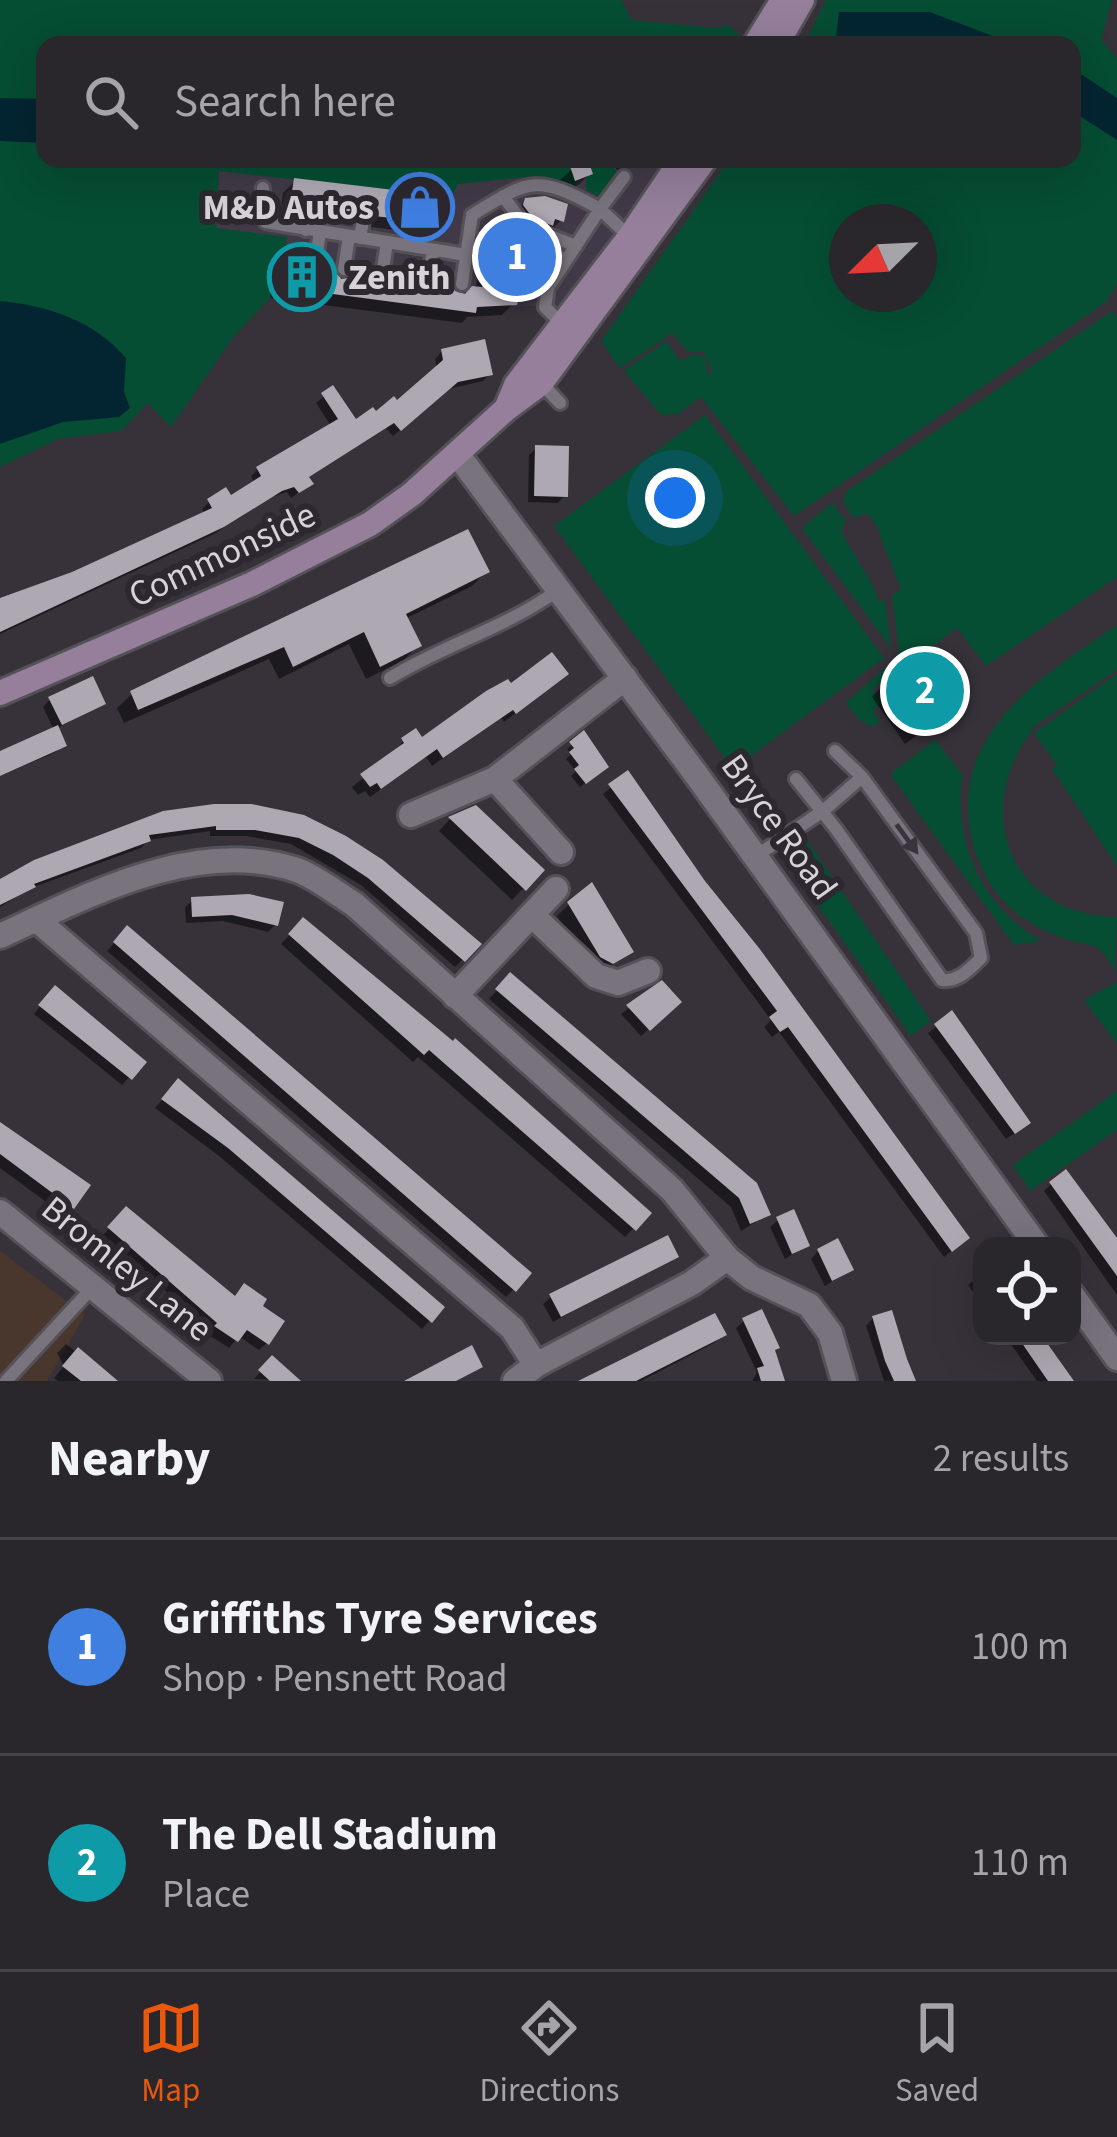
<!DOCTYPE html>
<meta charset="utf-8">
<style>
body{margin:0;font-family:"Source Sans 3",sans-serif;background:#353238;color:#f1f3f6}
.controls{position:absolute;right:36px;bottom:36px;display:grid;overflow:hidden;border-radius:24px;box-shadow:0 12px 48px #0002}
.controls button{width:108px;height:108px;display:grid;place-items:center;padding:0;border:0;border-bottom:3px solid #454348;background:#29262c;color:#f1f3f6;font:60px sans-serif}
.compass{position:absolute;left:829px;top:204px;width:108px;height:108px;border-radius:50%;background:#29262c;box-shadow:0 12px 48px #0002;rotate:246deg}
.you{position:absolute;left:675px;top:498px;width:42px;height:42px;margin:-30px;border:9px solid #fff;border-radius:50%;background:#1a73e8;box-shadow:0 0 0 18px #1a73e833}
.badge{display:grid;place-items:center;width:78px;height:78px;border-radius:50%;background:#ea580c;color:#fff;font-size:39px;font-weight:700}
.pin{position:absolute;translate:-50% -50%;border:6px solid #fff;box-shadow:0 3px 12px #0006}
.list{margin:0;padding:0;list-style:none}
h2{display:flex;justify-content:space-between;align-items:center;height:156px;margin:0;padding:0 48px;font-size:51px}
h2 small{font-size:39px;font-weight:400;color:#a5a5a9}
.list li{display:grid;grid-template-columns:78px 1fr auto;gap:36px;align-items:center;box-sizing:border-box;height:216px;padding:0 48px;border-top:3px solid #454348}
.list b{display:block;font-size:45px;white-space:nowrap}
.list p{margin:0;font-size:39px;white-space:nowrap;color:#a5a5a9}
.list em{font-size:39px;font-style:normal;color:#a5a5a9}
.icon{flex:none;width:66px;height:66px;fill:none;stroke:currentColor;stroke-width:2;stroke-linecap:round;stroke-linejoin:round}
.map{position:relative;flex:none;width:1117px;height:1381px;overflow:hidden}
.search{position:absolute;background:#29262c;box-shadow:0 12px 48px #0002;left:36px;right:36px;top:36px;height:132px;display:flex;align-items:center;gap:30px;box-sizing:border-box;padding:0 42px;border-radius:24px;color:#a5a5a9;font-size:45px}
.sheet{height:588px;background:#29262c}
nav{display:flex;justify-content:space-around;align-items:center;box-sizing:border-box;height:168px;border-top:3px solid #454348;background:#29262c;font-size:33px;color:#a5a5a9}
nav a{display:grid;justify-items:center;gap:6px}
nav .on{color:#ea580c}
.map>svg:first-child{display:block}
.built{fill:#413947}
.education{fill:#49372d}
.green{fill:#054d33;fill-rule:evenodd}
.water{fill:#032531}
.shadow{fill:#0007}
.building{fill:#aea8b2}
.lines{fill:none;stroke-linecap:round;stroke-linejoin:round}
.service-casing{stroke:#555158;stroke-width:18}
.minor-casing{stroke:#555158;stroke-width:30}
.tertiary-casing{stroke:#555158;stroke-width:30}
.secondary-casing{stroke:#555158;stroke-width:30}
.service{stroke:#79737d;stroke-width:12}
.minor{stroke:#79737d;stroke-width:24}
.tertiary{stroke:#79737d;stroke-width:24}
.secondary{stroke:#957f9b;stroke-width:24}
.oneway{fill:#38333c}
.labels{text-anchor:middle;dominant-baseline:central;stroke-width:12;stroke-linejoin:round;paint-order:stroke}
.poi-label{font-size:36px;font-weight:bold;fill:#d6d3d8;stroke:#2d2830;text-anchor:end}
.street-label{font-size:36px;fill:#d6d3d8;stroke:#2d2830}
</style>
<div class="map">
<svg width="1117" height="1381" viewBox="0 0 1117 1381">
<rect width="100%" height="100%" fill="#37323a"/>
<path class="built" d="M590 159H695L563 326 538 306 478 307 476 313 280 287 286 238 216 228 219 171 457 184Z"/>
<path class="education" d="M0 1251 85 1315 47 1381H0Z"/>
<path class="green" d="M0 0H621L632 20 715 28 728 25 739 34 742 45H45V159H601L618 172 600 197 586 190V177L593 174 588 160 575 185 535 176 458 184 452 197 219 171 216 228 287 237 280 287 232 339 171 427 148 403 121 431 58 439 0 467Z
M826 0H1112L1101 40 1117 58V284L1106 302 794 516 701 397 678 414 661 415 624 371 666 341 680 361 694 354 705 358 708 375 712 371 703 352H688L672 333 620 368 601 341 730 159H1072V45H804ZM847 222H919V294H847Z
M1111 312 1117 316V577L986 666 957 628 872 689 883 703 873 710 880 722 872 727 858 719 846 703 896 658 899 651 892 595 901 590 876 525 867 513 853 518 843 501 846 492Z
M705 415 884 658 733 769 554 526Z
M832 503 846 521 841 530C853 556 871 576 879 602L885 600 891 648 802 528Z
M1117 625V670L1037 724C970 805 1005 915 1117 917L1115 972C1111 965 1105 953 1099 949 1093 944 1079 943 1072 941 1051 934 1032 926 1014 911 991 892 975 861 970 831 953 729 1044 675 1117 625Z
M1117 674V866L1052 769 1057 765 1034 733Z
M935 740 962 774C954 844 980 904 1041 941L1014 945 890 774Z
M802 833 931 1021 911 1036 780 852Z
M1117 982V1044L1084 1000Z
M1117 1091V1130L1030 1191 1013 1165Z"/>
<path class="water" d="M839 12H930L1016 45H835Z
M1072 68 1117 98V140L1072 111Z
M0 98 45 99V143L0 141Z
M367 159H541L515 166Z
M0 301C49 306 93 320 126 358L124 392 130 408 119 417 63 422 0 444Z"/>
<path class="shadow" d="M611 159H638L617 170Z
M572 169 590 174 578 185 563 190 560 180Z
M295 181 448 200 446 223 434 235 419 233 416 225 406 221 395 230 363 226 360 218 351 214 339 223 308 219 305 211 295 207 280 216 283 193Z
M526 201 561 220 549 232 544 230 514 213Z
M499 230 532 252 539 266 520 282 514 303 502 315 467 317 462 323 270 298 273 276 284 264 311 278 465 297 475 289 487 242Z
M442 351 490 374 483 381 448 389 393 436 386 428 306 478 310 484 291 498 287 492 272 497 214 534 0 634V604L205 514 202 509 209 502 230 499 255 484 251 476 258 469 331 426 316 403 332 389 355 423 397 404 437 369 435 359Z
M537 448 565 495 558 503 528 502 529 455Z
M486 572 472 586 405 619 418 645 404 660 366 679 349 644 279 679 269 659 124 723 117 708 132 694Z
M554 684 504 722 501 718 432 766 426 757 370 797 365 791 358 795 352 787 394 754 403 741H422L510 688Z
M883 685 965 699 905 744 872 697Z
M50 699 102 703 56 729 63 745 56 752 0 776V754L54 730 43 707Z
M584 735 600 771 580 787 571 776 576 771 566 759 571 754 567 749Z
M627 774 959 1245 944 1257 779 1032 772 1037 764 1027 771 1020 603 794Z
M476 808 541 870 512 900 439 831 449 820Z
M163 814 344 839 478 944 455 967 361 885 291 844 246 836H210V831L148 840 141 848 31 888 0 907V883Z
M193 900 276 924 268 932 223 921 186 923 185 907Z
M569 904 630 951 600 974 589 969 557 916Z
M303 921 648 1213 625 1237 418 1057 413 1062 281 944Z
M119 937 528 1274 506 1297 107 951Z
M510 976 767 1215 741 1231 731 1207 489 999Z
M661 984 678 1002 641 1036 621 1014Z
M48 996 143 1062 122 1085 34 1014Z
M951 1015 1020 1130 1006 1139 928 1033Z
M170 1091 441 1308 422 1329 219 1156 155 1108Z
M0 1125 72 1207 64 1215 0 1168Z
M1051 1184 1117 1247V1295L1044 1191Z
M126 1210 234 1299 259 1307 267 1343 259 1350 239 1336 229 1348 209 1335 212 1332 103 1235Z
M778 1220 807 1245 785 1259 770 1227Z
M818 1251 850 1270 825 1286 811 1259Z
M675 1256 553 1322 543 1304 551 1297Z
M982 1274V1305L968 1285Z
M890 1313 912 1381H884L866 1326 873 1318Z
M744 1321 772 1351 782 1381H752L757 1372 736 1328Z
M723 1335 714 1343 641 1381H594L602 1373Z
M1005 1336H1040L1072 1381H1037Z
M66 1344 114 1381H58L54 1378 64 1366 57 1353Z
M272 1359 297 1381 254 1379Z"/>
<path class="building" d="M588 160 593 174 575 181 570 166Z
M294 178 452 197 448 225 430 223 427 214 420 211 410 220 374 216 371 207 365 204 354 213 319 209 316 200 309 197 299 206 290 205Z
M545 196 568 204 564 222 555 219 553 226 532 217 523 205 525 198Z
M498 227 539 243 536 252 543 260 541 268 533 266 530 277 525 275 517 305 477 307 476 313 280 287 283 261 305 264 312 275 320 274 325 266 334 267 341 279 349 278 354 270 372 272 379 284 387 283 392 275 418 278 421 287 427 290 438 281 452 283 455 291 465 294 472 286 482 287Z
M485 339 493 375 458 382 401 431 394 423 309 477 314 484 299 493 294 487 282 491 224 527 0 632V598L72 572 212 508 207 499 226 487 231 495 261 476 256 467 338 419 321 393 333 385 356 419 373 407 376 411 394 396 397 400 443 360 441 349Z
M535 445 569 446 568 497 534 496Z
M468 529 490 572 406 614 422 646 380 667 364 632 293 667 284 647 138 710 130 691Z
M932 647 968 699 918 735 881 683Z
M552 652 569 674 516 714 513 710 443 758 437 749 381 789 377 783 370 787 360 774 404 743 401 738 416 728 422 737 486 691 508 679 511 683Z
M93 676 106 704 62 725 48 697Z
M58 725 67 746 0 776V751Z
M584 730 609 767 586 784 574 769 579 765 569 752 574 748 569 742Z
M628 770 705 881 759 948 970 1238 952 1252 788 1027 780 1032 769 1017 777 1011 608 784Z
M214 804H251L304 815 346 836 383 860 482 944 465 962 368 878 333 855 299 838 255 830H216V826L149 835 151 841 34 884 36 887 0 905V879L34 860 163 811Z
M476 805 545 870 526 891 448 817Z
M592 882 634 952 613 964 600 957 567 902Z
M249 894 284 902 278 926 232 915 192 917 191 897Z
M303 917 453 1041 455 1038 652 1213 636 1231 429 1050 424 1055 288 934Z
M127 925 532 1273 516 1292 113 942Z
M510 972 757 1183 771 1215 750 1224 739 1198 495 989Z
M662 980 682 1002 650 1031 626 1005Z
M55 985 147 1062 132 1080 38 1005Z
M952 1010 1031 1123 1015 1134 934 1024Z
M178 1078 445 1307 432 1323 228 1148 161 1099Z
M0 1122 91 1185 74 1209 0 1154Z
M1066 1169 1117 1238V1276L1049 1182Z
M126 1206 235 1296 244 1283 267 1299 263 1306 285 1321 269 1345 247 1330 238 1342 214 1326 217 1323 107 1227Z
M794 1209 810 1246 792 1254 776 1217Z
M668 1235 679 1257 561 1317 549 1294Z
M838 1238 854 1270 832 1281 817 1249Z
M762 1309 780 1348 775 1350 785 1381H761L757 1368 764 1366 742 1318Z
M892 1310 907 1359 916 1381H894L885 1361 872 1316Z
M715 1313 727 1335 636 1381H578Z
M1017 1336H1042L1074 1381H1048Z
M472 1345 483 1367 456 1381H404Z
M78 1347 118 1381H81L62 1366Z
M272 1355 301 1381H270L258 1370Z"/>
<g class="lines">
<g class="service-casing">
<path id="service" d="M263 188 266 222 466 255
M503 196 525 226 576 246
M306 230 309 207
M360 238 364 214
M416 247 420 221
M546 250 566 260
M315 265 320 232
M344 269 349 236
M382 274 387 243
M428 280 433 250
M462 284 472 215C530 179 537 174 600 209L624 177
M564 326 545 307 548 288 600 209 631 238
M541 383 560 403
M390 678C445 644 506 628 558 590
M835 751 862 777
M756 856 823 811 862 777 976 933 981 958C971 968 958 982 942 980L836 829 796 779
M6 1381 92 1288"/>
</g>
<g class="minor-casing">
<path id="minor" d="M495 779 561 852
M411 815 495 779 625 678
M532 915 596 976 618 983 648 971
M37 920 512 1328 536 1365
M0 936C89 895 196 837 297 870 316 877 336 893 354 904L672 1190 727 1258 752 1278 809 1305 830 1333 844 1381
M455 996 556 889
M515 1381 536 1365 692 1283 727 1258"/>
</g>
<g class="tertiary-casing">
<path id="tertiary" d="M458 455 695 773 1037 1246
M0 1212 209 1381
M1072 1295 1117 1358"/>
</g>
<g class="secondary-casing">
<path id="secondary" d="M755 45 783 0
M776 45 802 0
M506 409 516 385 631 235 682 159
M0 693 252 584 370 524 412 494 506 409 541 383 705 159"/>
</g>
<use href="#service" class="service"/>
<use href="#minor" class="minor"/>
<use href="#tertiary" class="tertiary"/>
<use href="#secondary" class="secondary"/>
</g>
<defs><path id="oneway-solid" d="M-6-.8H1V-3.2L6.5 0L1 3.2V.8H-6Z" transform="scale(3)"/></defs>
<use class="oneway" href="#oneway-solid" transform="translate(907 839) rotate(54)"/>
<defs>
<g id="shop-ring" transform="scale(3.45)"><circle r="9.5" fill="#2d2830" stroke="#3f7fe0" stroke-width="1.5"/><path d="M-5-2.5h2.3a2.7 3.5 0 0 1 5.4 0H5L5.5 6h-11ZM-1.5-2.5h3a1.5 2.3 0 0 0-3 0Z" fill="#3f7fe0"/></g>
<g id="building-ring" transform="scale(3.45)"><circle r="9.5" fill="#2d2830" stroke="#0f9aa8" stroke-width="1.5"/><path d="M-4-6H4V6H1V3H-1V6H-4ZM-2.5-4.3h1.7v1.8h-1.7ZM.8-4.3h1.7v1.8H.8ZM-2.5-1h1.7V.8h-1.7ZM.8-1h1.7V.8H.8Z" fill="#0f9aa8"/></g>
</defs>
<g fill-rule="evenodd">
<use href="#shop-ring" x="420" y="207"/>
<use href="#building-ring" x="302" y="277"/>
</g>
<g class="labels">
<g class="poi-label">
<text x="374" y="207">M&amp;D Autos</text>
<text x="348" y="277" text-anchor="start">Zenith</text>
</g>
<g class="street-label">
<text transform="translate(222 555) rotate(-25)">Commonside</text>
<text transform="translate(779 827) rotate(54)">Bryce Road</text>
<text transform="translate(127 1269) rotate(39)">Bromley Lane</text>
</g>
</g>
</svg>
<div class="controls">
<button><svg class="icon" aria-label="locate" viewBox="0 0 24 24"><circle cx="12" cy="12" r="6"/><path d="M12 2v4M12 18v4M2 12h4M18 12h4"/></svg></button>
</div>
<svg class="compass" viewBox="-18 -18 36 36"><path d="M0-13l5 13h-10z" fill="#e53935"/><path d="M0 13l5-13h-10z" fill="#a5a5a9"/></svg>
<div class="you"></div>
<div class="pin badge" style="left:517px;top:257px;background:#3f7fe0">1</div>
<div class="pin badge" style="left:925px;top:691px;background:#0f9aa8">2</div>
<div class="search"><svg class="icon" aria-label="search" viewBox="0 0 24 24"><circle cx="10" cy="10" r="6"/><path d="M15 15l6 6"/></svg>Search here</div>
</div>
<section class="sheet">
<h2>Nearby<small>2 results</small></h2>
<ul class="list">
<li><span class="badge" style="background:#3f7fe0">1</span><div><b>Griffiths Tyre Services</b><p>Shop · Pensnett Road</p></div><em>100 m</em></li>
<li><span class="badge" style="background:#0f9aa8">2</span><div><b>The Dell Stadium</b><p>Place</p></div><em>110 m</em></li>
</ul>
</section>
<nav>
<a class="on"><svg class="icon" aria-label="map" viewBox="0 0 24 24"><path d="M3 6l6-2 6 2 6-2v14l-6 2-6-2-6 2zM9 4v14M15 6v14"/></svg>Map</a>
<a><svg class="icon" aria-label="directions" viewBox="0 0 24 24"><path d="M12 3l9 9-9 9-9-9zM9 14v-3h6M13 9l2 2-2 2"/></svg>Directions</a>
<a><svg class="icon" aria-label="saved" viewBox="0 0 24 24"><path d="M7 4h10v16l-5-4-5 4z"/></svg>Saved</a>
</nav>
